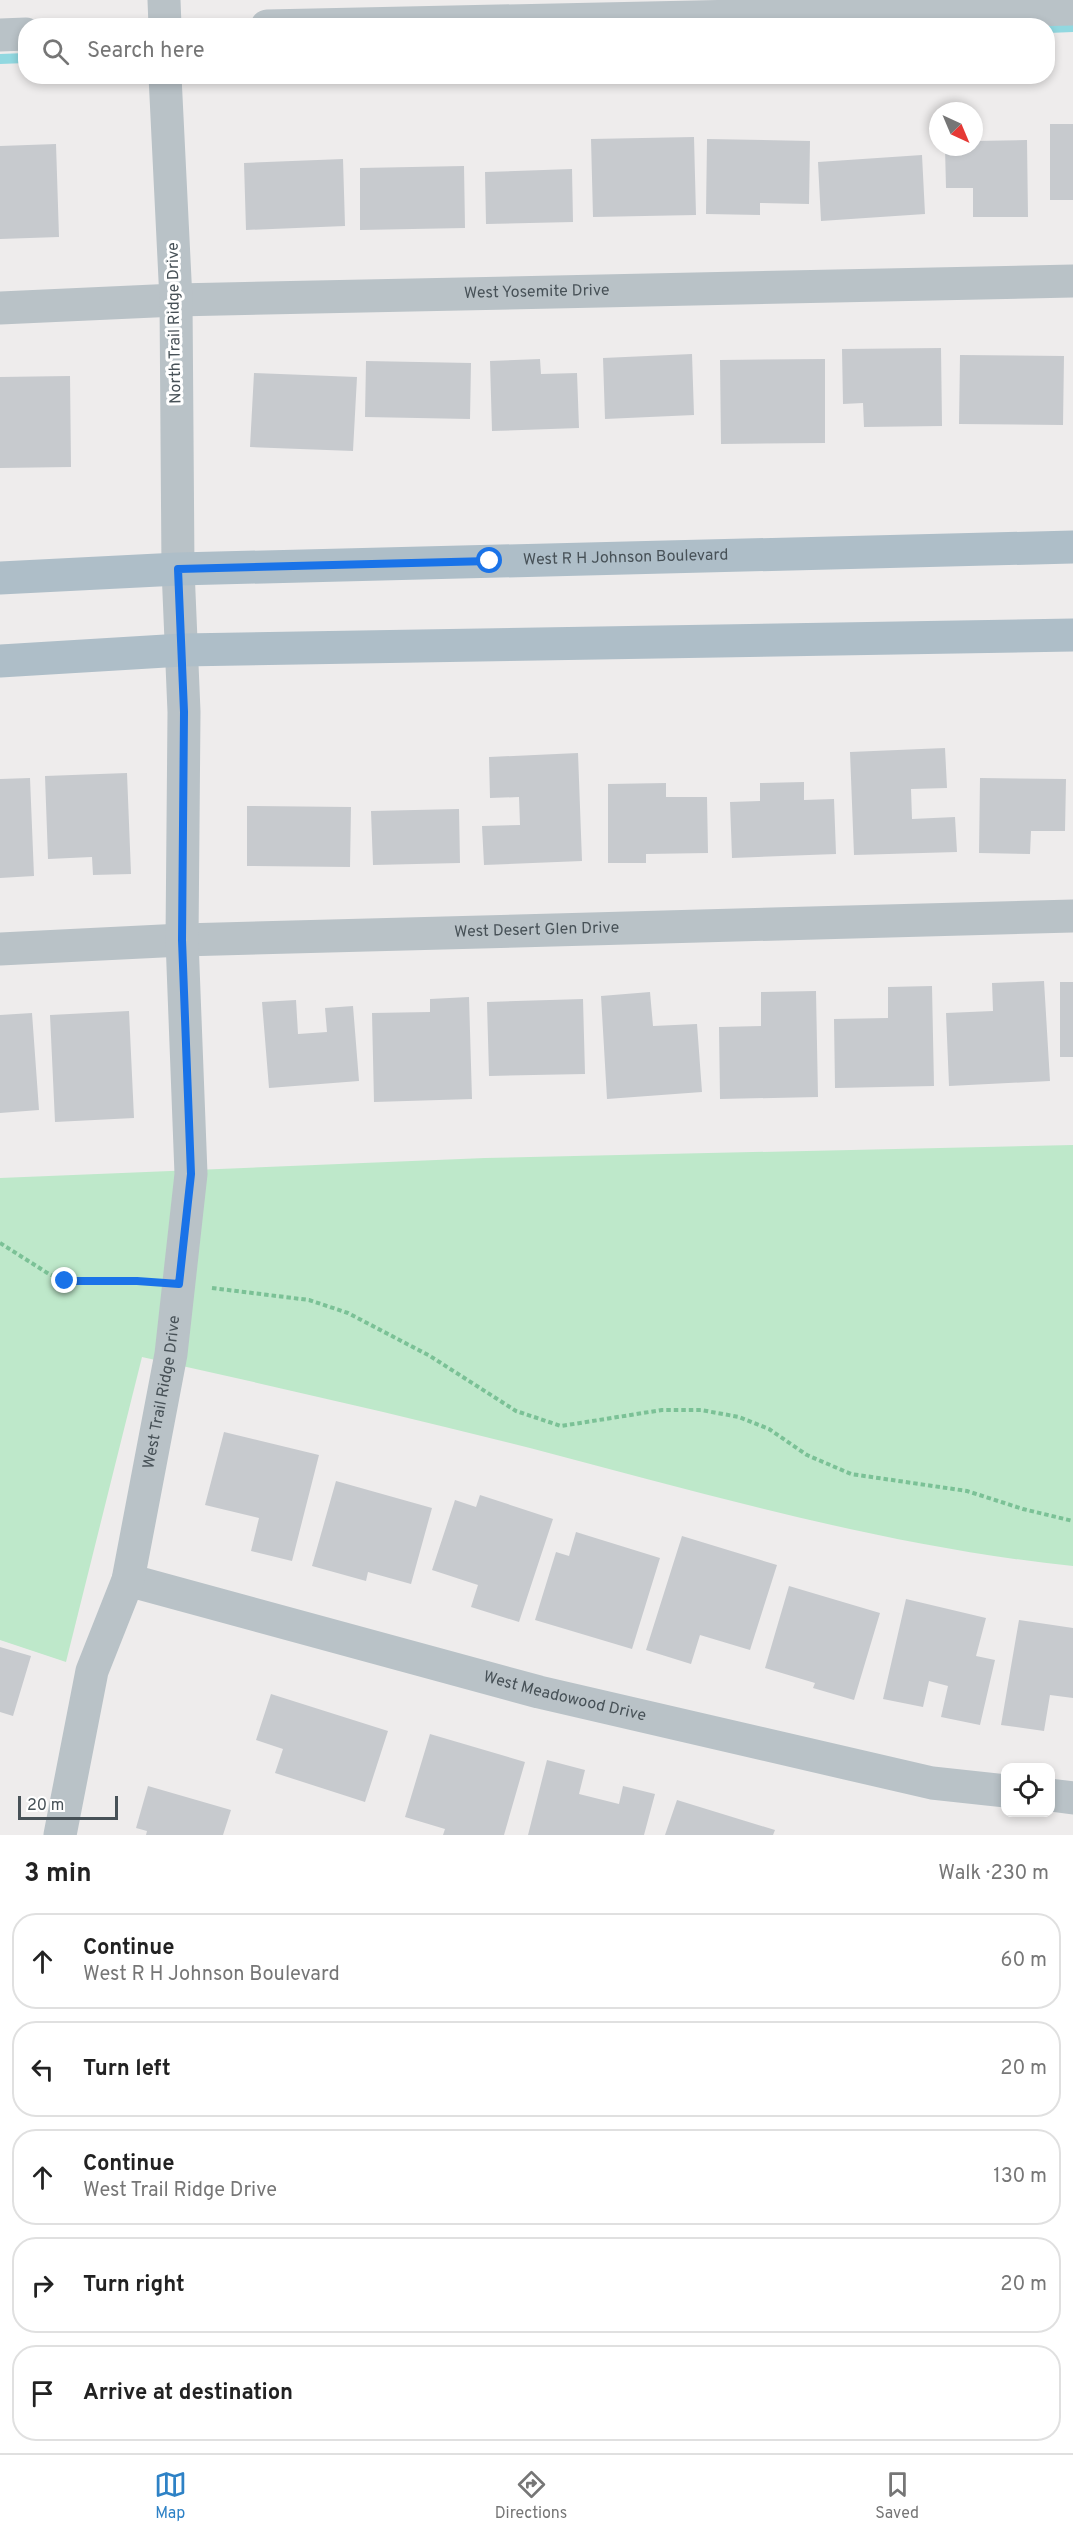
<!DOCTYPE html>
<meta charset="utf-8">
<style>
body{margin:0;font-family:Overpass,sans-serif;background:#f6f6f6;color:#222}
.controls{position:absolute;right:18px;bottom:18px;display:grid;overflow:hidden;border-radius:12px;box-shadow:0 3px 9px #0003}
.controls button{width:54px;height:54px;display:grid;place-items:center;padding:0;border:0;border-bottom:2px solid #e0e0e0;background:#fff;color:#222;font:30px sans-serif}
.compass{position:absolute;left:929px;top:102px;width:54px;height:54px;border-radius:50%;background:#fff;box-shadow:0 3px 9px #0003;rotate:136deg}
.scale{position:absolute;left:18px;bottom:15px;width:100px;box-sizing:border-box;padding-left:6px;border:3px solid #475157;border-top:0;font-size:16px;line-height:21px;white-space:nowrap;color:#475157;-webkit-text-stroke:4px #fff;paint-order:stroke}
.stop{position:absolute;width:18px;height:18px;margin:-14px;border:4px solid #1a73e8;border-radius:50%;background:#fff}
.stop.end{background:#1a73e8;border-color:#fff;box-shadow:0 2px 6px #0008}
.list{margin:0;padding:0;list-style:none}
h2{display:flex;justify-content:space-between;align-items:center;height:78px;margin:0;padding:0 24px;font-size:26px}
h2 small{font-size:20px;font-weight:400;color:#767676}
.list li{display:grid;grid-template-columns:39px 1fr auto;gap:18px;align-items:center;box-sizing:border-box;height:96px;margin:0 12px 12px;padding:0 12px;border:2px solid #e0e0e0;border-radius:24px}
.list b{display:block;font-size:22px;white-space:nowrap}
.list p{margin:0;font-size:20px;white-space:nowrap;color:#767676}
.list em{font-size:20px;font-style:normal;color:#767676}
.icon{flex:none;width:33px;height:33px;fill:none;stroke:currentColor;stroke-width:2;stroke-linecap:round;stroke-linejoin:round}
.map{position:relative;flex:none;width:1073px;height:1835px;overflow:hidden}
.search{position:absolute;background:#fff;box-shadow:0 3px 9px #0003;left:18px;right:18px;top:18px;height:66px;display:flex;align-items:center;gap:15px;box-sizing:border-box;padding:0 21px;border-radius:24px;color:#767676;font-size:22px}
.sheet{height:618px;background:#fff}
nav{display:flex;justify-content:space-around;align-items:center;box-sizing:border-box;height:84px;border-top:2px solid #e0e0e0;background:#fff;font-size:16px;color:#767676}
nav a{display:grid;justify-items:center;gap:3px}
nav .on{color:#2e82c6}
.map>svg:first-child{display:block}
.green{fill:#bee8ca}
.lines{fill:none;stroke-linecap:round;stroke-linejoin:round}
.stream{stroke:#91d8e0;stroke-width:10}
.building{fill:#c7cace}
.path{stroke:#7bc196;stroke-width:4;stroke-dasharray:4.5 3;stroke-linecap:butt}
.minor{stroke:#b9c2c7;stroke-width:33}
.major{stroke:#aebec8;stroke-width:33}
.route{stroke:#1a73e8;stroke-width:8}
.labels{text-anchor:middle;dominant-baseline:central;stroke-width:6;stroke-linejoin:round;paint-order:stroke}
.street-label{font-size:16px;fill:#475157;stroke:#fff}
</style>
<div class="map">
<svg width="1073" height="1835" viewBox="0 0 1073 1835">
<rect width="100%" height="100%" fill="#eeecec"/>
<path class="green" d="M1073 1145V1566C888 1547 709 1495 530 1448 401 1415 272 1386 142 1357L66 1662 0 1640V1178L485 1158Z"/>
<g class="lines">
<path class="stream" d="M1048 28 1073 27
M0 59 26 58"/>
</g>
<path class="building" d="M1050 124H1073V200H1050Z
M694 137 696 215 593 217 591 139Z
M707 139 810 141 809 204 760 203V215L706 214Z
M1027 140 1028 217H973V188H946L945 147H974V141Z
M56 144 59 237 0 239V146Z
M922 155 925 214 821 221 818 162Z
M343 159 345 226 246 230 244 163Z
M464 166 465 228 360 230V168Z
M572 169 573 222 486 224 485 172Z
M941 348 942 426 864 427 863 403 843 404 842 349Z
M692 354 694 415 605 419 603 358Z
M960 355 1064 356 1063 425 959 424Z
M540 359 541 374 577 373 579 428 492 431 490 361Z
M825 359V443L721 444 720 360Z
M366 361 471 363 470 419 365 417Z
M254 373 357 377 353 451 250 447Z
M70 376 71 467 0 468V377Z
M945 748 947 788 911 789 912 819 955 817 957 852 854 855 850 752Z
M578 753 582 861 484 865 482 826 520 825 519 797 490 798 489 757Z
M127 773 131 874 93 875 92 857 48 859 45 776Z
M30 778 34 876 0 878V779Z
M980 778 1066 779 1065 831H1031L1030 854 979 853Z
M804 782V800L834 799 836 854 732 858 730 802 760 801V783Z
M666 783V797H707L708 853 646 854V863H608V784Z
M247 806 351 807 350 867 247 866Z
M459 809 460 863 373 865 371 811Z
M1044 981 1050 1081 949 1086 946 1013 993 1011 992 983Z
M1060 982H1073V1057H1060Z
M932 986 934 1086 835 1088 834 1019 888 1018V987Z
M816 991 818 1097 720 1099 719 1027 761 1026V992Z
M650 992 653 1026 697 1024 702 1092 607 1099 601 996Z
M469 997 472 1099 374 1102 372 1013 430 1012V999Z
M583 999 585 1074 489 1076 487 1002Z
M296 1000 298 1034 327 1032 325 1008 353 1006 359 1081 269 1088 262 1002Z
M129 1011 134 1118 55 1122 50 1015Z
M32 1013 39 1110 0 1113V1015Z
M224 1432 319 1455 292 1561 251 1551 259 1518 205 1505Z
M336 1481 432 1508 411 1584 368 1572 366 1581 312 1566Z
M480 1495 553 1519 519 1622 471 1607 478 1585 432 1570 455 1500 476 1507Z
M576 1532 660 1558 632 1649 535 1620 556 1552 569 1556Z
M682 1536 777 1565 750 1650 700 1635 691 1664 646 1650Z
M789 1586 880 1613 854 1700 813 1688 815 1683 765 1668Z
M906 1599 986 1618 976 1656 995 1660 980 1725 941 1717 948 1686 929 1681 923 1707 883 1699Z
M1019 1620 1073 1628V1698L1050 1695 1044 1731 1001 1725Z
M0 1647 31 1656 13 1716 0 1712Z
M271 1694 388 1731 365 1802 275 1773 283 1749 256 1740Z
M430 1734 525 1762 504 1835H443L445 1829 405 1817Z
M547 1760 585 1770 579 1794 619 1804 623 1786 655 1794 644 1835H528Z
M148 1786 231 1810 223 1835H146L147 1831 136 1828Z
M677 1800 775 1830 773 1835H665Z"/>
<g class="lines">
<path class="path" d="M0 1243 49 1274 65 1281H145
M212 1288 309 1300 348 1313 430 1356 516 1411 561 1426 662 1410H701L739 1417 769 1429 807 1455 851 1474 967 1491 1023 1509 1073 1521"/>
<g class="minor">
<path d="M164 0 165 26"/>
<path d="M267 26 1073 9"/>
<path d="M0 35 26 34"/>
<path id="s1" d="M0 308 176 300 1073 281"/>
<path id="s2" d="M0 949 182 940 1073 916"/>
<path id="s3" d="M128 1580 539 1692 932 1783 1006 1791"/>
<path d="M1050 1795 1073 1798"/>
<path id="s4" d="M60 1835 92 1671 128 1580 171 1354 191 1174 182 940 184 712 178 569 176 300 165 76"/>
</g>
<g class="major">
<path id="s5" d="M0 578 178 569 1073 547"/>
<path d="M0 661 182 650 1073 635"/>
</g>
</g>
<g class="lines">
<path class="route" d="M65 1281H137L179 1284 191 1174 182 940 184 712 178 569 490 561"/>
</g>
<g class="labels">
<g class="street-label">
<text stroke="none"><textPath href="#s1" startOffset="537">West Yosemite Drive</textPath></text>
<text transform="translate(175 323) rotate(-91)">North Trail Ridge Drive</text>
<text stroke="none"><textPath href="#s5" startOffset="626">West R H Johnson Boulevard</textPath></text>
<text stroke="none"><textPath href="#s2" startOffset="537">West Desert Glen Drive</textPath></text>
<text stroke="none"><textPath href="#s4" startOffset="456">West Trail Ridge Drive</textPath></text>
<text stroke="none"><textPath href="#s3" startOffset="452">West Meadowood Drive</textPath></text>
</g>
</g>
</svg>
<div class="controls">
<button><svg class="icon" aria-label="locate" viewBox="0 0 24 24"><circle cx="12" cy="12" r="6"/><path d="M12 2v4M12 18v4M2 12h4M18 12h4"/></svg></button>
</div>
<svg class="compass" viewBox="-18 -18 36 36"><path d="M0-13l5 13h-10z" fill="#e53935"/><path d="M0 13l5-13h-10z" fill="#767676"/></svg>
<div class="scale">20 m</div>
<div class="stop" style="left:490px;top:561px"></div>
<div class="stop end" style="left:65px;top:1281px"></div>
<div class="search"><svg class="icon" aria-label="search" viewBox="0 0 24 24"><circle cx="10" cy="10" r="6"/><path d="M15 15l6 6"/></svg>Search here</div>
</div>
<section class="sheet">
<h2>3 min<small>Walk · 230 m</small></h2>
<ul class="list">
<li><svg class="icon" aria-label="ahead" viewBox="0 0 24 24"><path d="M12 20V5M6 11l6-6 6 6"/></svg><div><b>Continue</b><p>West R H Johnson Boulevard</p></div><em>60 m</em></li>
<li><svg class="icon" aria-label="left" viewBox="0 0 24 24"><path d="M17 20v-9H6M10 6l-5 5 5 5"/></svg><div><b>Turn left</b></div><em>20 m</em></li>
<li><svg class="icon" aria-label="ahead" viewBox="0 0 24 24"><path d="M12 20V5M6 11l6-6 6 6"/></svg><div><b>Continue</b><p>West Trail Ridge Drive</p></div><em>130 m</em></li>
<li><svg class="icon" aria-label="right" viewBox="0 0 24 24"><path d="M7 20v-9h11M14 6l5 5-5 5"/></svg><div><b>Turn right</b></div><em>20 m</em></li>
<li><svg class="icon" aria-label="arrive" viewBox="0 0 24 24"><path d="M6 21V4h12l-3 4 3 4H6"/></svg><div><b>Arrive at destination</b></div></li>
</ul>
</section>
<nav>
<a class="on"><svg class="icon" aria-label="map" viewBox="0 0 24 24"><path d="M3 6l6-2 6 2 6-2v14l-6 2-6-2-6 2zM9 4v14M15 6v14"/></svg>Map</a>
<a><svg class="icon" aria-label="directions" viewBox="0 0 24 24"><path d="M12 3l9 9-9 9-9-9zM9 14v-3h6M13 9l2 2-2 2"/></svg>Directions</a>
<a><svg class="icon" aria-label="saved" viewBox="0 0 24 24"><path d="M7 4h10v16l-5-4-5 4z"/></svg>Saved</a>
</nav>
